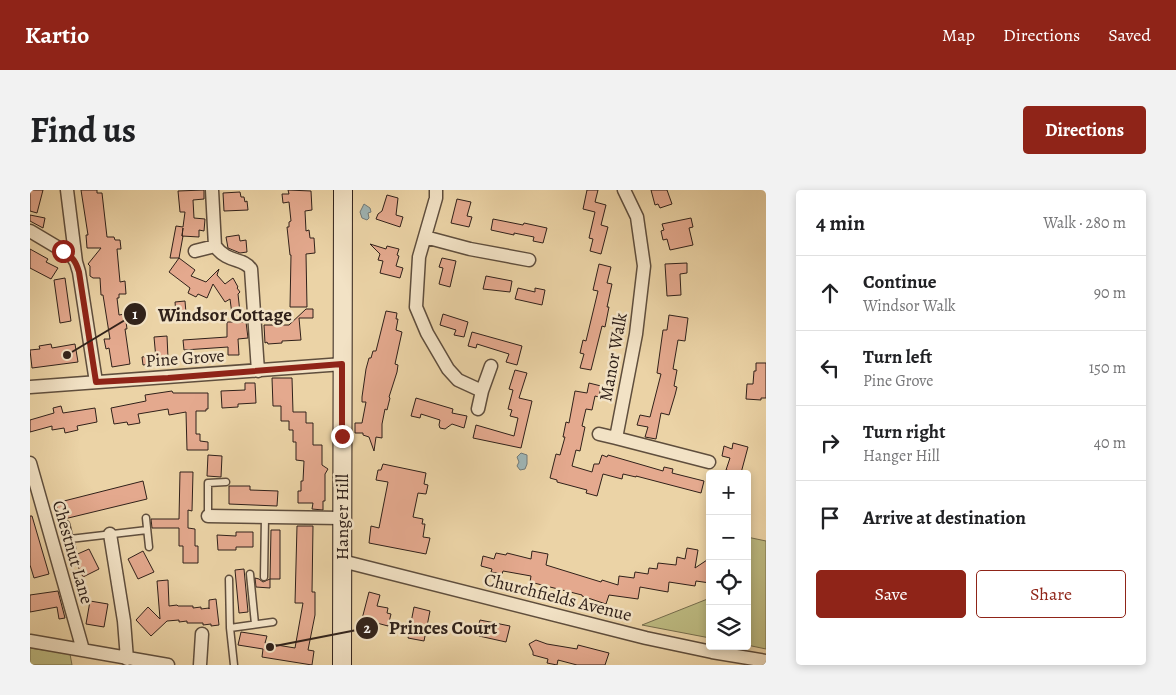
<!DOCTYPE html>
<meta charset="utf-8">
<style>
body{margin:0;font-family:Alegreya,serif;background:#f2f2f2;color:#202124}
.controls{position:absolute;right:15px;bottom:15px;display:grid;overflow:hidden;border-radius:5px;box-shadow:0 2px 8px #0003}
.controls button{width:45px;height:45px;display:grid;place-items:center;padding:0;border:0;border-bottom:1px solid #e0e0e0;background:#fff;color:#202124;font:25px sans-serif}
.stop{position:absolute;width:15px;height:15px;margin:-11px;border:4px solid #8f2418;border-radius:50%;background:#fff}
.stop.end{background:#8f2418;border-color:#fff;box-shadow:0 1px 5px #0008}
.list{margin:0;padding:0;list-style:none}
h2{display:flex;justify-content:space-between;align-items:center;height:65px;margin:0;padding:0 20px;font-size:21px}
h2 small{font-size:16px;font-weight:400;color:#757577}
.list li{display:grid;grid-template-columns:32px 1fr auto;gap:15px;align-items:center;box-sizing:border-box;height:75px;padding:0 20px;border-top:1px solid #e0e0e0}
.list b{display:block;font-size:19px;white-space:nowrap}
.list p{margin:0;font-size:16px;white-space:nowrap;color:#757577}
.list em{font-size:16px;font-style:normal;color:#757577}
.actions{display:flex;gap:10px;padding:15px 20px}
.actions a{flex:1;padding:11px 0;border:1px solid #8f2418;border-radius:5px;text-align:center;font-size:18px;color:#8f2418}
.actions .main{background:#8f2418;color:#fff}
.icon{flex:none;width:28px;height:28px;fill:none;stroke:currentColor;stroke-width:2;stroke-linecap:round;stroke-linejoin:round}
.map{position:relative;flex:none;width:736px;height:475px;overflow:hidden;border-radius:5px}
header{display:flex;align-items:center;gap:30px;box-sizing:border-box;height:70px;padding:0 25px;background:#8f2418;color:#fff}
header strong{font-size:24px}
nav{display:flex;gap:28px;margin-inline-start:auto;font-size:18px}
.intro{display:flex;align-items:center;justify-content:space-between;box-sizing:border-box;height:120px;padding:0 30px}
h1{margin:0;font-size:35px}
.button{padding:12px 22px;border-radius:5px;background:#8f2418;color:#fff;font-size:18px;font-weight:700}
main{display:flex;gap:30px;padding:0 30px}
aside{flex:1;background:#fff;border-radius:5px;box-shadow:0 2px 8px #0003}
.map>svg:first-child{display:block}
.green{fill:#bdbb82;stroke:#766e4e}
.water{fill:#9eb4b4;stroke:#727976}
.building{fill:#e4a98e;stroke:#30211a}
.lines{fill:none;stroke-linecap:round;stroke-linejoin:round}
.lane-casing{stroke:#5f4e3d;stroke-width:9}
.street-casing{stroke:#5f4e3d;stroke-width:15}
.secondary-casing{stroke:#30211a;stroke-width:20}
.lane{stroke:#f2e2c5;stroke-width:6}
.street{stroke:#f2e2c5;stroke-width:12}
.secondary{stroke:#f2e2c5;stroke-width:18}
.route{stroke:#8f2418;stroke-width:6}
.labels{text-anchor:middle;dominant-baseline:central;stroke-width:5;stroke-linejoin:round;paint-order:stroke}
.street-label{font-size:18px;fill:#30211a;stroke:#f2e2c5}
.leader{fill:none;stroke:#30211a;stroke-width:2}
.callout-dot{fill:#30211a;stroke:#f2e2c5;stroke-width:2}
.mark-label{font-size:15px;text-anchor:middle;font-weight:bold;fill:#fff}
.callout-label{font-size:19px;text-anchor:middle;font-weight:bold;fill:#30211a;stroke:#f2e2c5;stroke-width:5;stroke-linejoin:round;paint-order:stroke}
</style>
<header>
<strong>Kartio</strong>
<nav><a>Map</a><a>Directions</a><a>Saved</a></nav>
</header>
<div class="intro"><h1>Find us</h1><a class="button">Directions</a></div>
<main>
<div class="map">
<svg width="736" height="475" viewBox="0 0 736 475">
<rect width="100%" height="100%" fill="#ebd3a6"/>
<filter id="stains"><feTurbulence type="fractalNoise" baseFrequency=".004" numOctaves="4"/><feColorMatrix values="0 0 0 0 .2 0 0 0 0 .09 0 0 0 0 .02 0 0 0 .5 -.17"/></filter>
<radialGradient id="worn" r=".72"><stop offset=".6" stop-color="#630" stop-opacity="0"/><stop offset="1" stop-color="#630" stop-opacity=".3"/></radialGradient>
<path class="green" d="M717 347 736 351V459L717 455Z
M680 408V448L612 435Z
M0 458 40 464 42 475H0Z"/>
<path class="water" d="M334 14 340 18 341 22 338 23 339 28 337 30 332 28 330 22Z
M491 263 497 265V274L495 279 490 280 487 276 489 272 487 267Z"/>
<path class="building" d="M0 0H13L7 23 0 21Z
M51 0H67V3H72L77 47H84L85 50H90L91 59H87L90 92 95 91 96 104H89V108H87L89 125 95 124 97 139H95L100 174 82 177 79 158 76 159 74 149H80L73 105H71L70 88H63L60 86V76L58 74 71 58H57L56 45H58Z
M174 0V9L163 10 164 28 175 29 174 41 169 40V47L152 46 153 38 152 46H153L149 68H140L146 36 153 37 155 22H150L148 1Z
M258 0 281 1 282 20 275 21 276 41 279 40 280 48H284L285 63 276 64 277 117H260L261 65H260L257 37H259V32L261 31 259 12 253 13 252 4H259Z
M557 0H568L565 12 576 15 571 35 578 37 571 64 560 61 563 49 559 48 565 22 553 19Z
M621 0H637L642 14 630 18 628 14 625 15Z
M210 2 211 7H214L215 12 217 11 218 20 194 21 193 3Z
M357 5 368 8 366 25 373 27 370 37 346 29 348 24 352 21Z
M427 9 441 12 437 26 442 27 439 37 421 33Z
M0 25 15 28 13 38 0 31Z
M661 28 663 37 659 38 663 55 640 60 637 49 633 50 631 41 634 40 632 34Z
M463 29 493 35 494 33 517 38 513 53 503 51 504 47 484 43V45L461 40Z
M209 45 210 51 216 50 217 62 210 63 198 58 196 47Z
M340 54 356 59 357 56 369 59 367 65 369 66 366 76 373 78 370 88 350 83 353 71 348 70 350 64Z
M0 59 18 69 16 72 28 78 21 89 0 78Z
M149 68 165 80 161 86 176 92 189 79 187 85 195 94 203 88 208 97 207 98 210 102 208 104 211 132H216L218 148 208 149 209 165H198V157L154 160 153 150 197 147V132H203L200 109 195 112 183 94 177 108 168 104 166 107 158 103 160 98 139 82Z
M412 68 426 71 420 97 409 94 413 78 409 77Z
M657 73V83L650 84 651 105 637 106 635 74Z
M569 74 581 77 577 93 582 94 577 117H579L575 137 572 136 561 180 550 178 554 164 550 163 553 150 556 151 568 101 563 100Z
M456 86 482 91 480 102 453 99Z
M35 88 41 131 30 133 24 90Z
M488 98 505 102V98L515 100 512 115 485 109Z
M155 111 156 123 146 124 145 112Z
M276 119H283V128H269L271 150 252 151V153L238 154 237 152 235 153 234 135H259Z
M356 121 367 123 366 129H368L366 140 372 142 365 174 368 175 367 182 359 207 360 208 357 220 355 219 352 234V248L346 247 344 261 339 247 333 245V243H325V233H332L336 212H332V207L336 179 339 168H341L343 161H346Z
M413 124 438 132 434 147 424 145 426 140 410 135Z
M639 125 658 128 655 151 648 150 643 179 647 180 644 196 647 197 645 205 639 225 631 223 626 249 615 247 618 237 607 235 610 225 620 227 631 184 627 183 633 140H637Z
M442 142 492 156 487 175 476 172 479 164 447 154 446 158 438 156Z
M137 146 138 168 126 169 124 147Z
M21 154 22 158 45 154 48 172 2 178 0 160 10 159 9 156Z
M122 166 123 174 113 175 112 167Z
M726 173H736V208H731V210L716 209 717 194H723L724 181H726Z
M485 180 497 183 489 208 502 211 491 258 443 248 446 235 484 246 488 228 480 226 482 220 478 219 483 200 479 199Z
M242 188H262L263 222H276V233H283V255H292V275L298 279 295 284V311H293V320L282 319 283 313H268V301H271V291H273L274 271 266 270V252H263V240H259V231H251V216H243Z
M215 193H225L226 213 208 214V217L192 218 191 201 215 200Z
M559 193 571 196 569 207 565 206 562 220 556 219 552 236 555 237 550 261 546 260 542 276 562 282 564 274H569L572 265 577 267 578 265 633 281 634 277 643 279 642 283 674 291 671 303 606 286V287L593 284 592 289 573 284 567 306 556 303 557 300 527 292V290L520 288 526 264 530 265 535 247H533L536 232 539 233 545 201 557 203Z
M142 201 143 203H178V219H176V221H166V244H170V251L178 252V260H157L156 222 139 225 138 219 108 224 110 233 98 235 97 232 84 234 81 218 116 211 115 205Z
M386 208 423 219 422 223 437 226 434 238 422 234 415 239 410 238 409 235 410 230 391 224 390 228 381 226Z
M31 216 33 223 65 218 67 232 47 236 48 240 35 243 34 238 22 240V236L0 242V230L24 223 23 218Z
M703 253 718 257 711 283 696 280 700 268 692 266 694 256 702 259Z
M178 265 192 266 191 287 177 286Z
M353 274 396 283 394 294 398 295 396 304 388 303 383 327 393 329 392 334H395L393 347 400 348 396 364 339 353 341 336 349 338 358 292 346 290 348 280H351Z
M150 282H163L162 321 158 320V338L165 339V356H168V373H153V356H149V338H122L121 329H149Z
M113 291 117 309 30 330 26 313Z
M199 296H220V300L248 301 247 316 199 314Z
M0 326H2L19 384 4 388 0 375Z
M267 336H283L282 402H285V425L278 460 284 461 282 475 232 467 233 459 208 455 211 442 237 446 235 453 265 458 273 413H265Z
M241 340H250V389H240Z
M206 342H223V357H206V360H188L187 345 206 346Z
M657 358 668 360 665 378 680 368V393L666 391 665 396 639 392 638 402 610 397 608 409 579 405 576 414 552 406V405L500 392 501 386 473 381 472 384 461 382 462 379 451 376 453 366 464 369 466 363 476 365 477 363 501 369 502 361 518 364 516 375 571 392 572 390 588 395 589 386 604 388 605 382 618 384 619 378 627 379 628 373 646 375 647 367 655 369Z
M59 359 69 379 53 387 43 366Z
M113 361 124 382 108 389 98 369Z
M214 379 218 422 209 423 205 380Z
M225 388 229 389 233 392 240 389V398L226 397Z
M138 390 139 416 147 415 148 416H163V418L171 417V419L179 418V419V410L186 409 189 435 181 436V434L173 435V433H157V431L149 432V430L137 431 121 446 106 430 118 417 130 429 127 391Z
M28 401 35 428 29 429 27 417 0 422V405Z
M339 402 350 405 347 416 358 418 357 423 361 424 358 436 332 429Z
M60 411 78 414 74 437 56 434Z
M384 417 400 421 394 451 378 448Z
M450 430 480 436 476 452 449 446 450 442 447 441Z
M506 450 517 454 547 459 548 455 579 463 575 475H547L528 470 527 475 517 473 518 469 503 465V462L499 454Z"/>
<g class="lines">
<g class="lane-casing">
<path id="lane" d="M178 326V293L196 292
M116 328 119 357
M36 334 42 358
M40 349 117 340
M220 384 225 434
M234 387 235 327
M199 389 200 438 204 475
M200 438 243 432"/>
</g>
<g class="street-casing">
<path id="street" d="M37 0 46 72
M182 0 185 56C198 74 213 67 221 79L228 181
M406 0V8L389 67 386 117 397 143 418 179 428 190 452 201 461 176
M594 0 607 27 614 76 606 144 586 248 679 272
M0 41 42 66 46 72 49 82 66 192
M395 47 440 59 499 70
M165 61 185 56
M0 197 313 174
M448 219 452 201
M569 244 586 248
M0 273 53 460
M178 326 312 328
M80 344 94 431 97 469
M312 371 616 448 682 462 736 471
M0 451 138 475
M170 475 172 444"/>
</g>
<g class="secondary-casing">
<path id="secondary" d="M312 475 313 0"/>
</g>
<use href="#lane" class="lane"/>
<use href="#street" class="street"/>
<use href="#secondary" class="secondary"/>
</g>
<g class="lines">
<path class="route" d="M33 61C43 67 46 72 49 82L66 192 138 188 312 174V246"/>
</g>
<g class="labels">
<g class="street-label">
<text transform="translate(583 167) rotate(-80)">Manor Walk</text>
<text transform="translate(155 168) rotate(-4)">Pine Grove</text>
<text transform="translate(312 327) rotate(-90)">Hanger Hill</text>
<text transform="translate(43 362) rotate(74)">Chestnut Lane</text>
<text transform="translate(528 407) rotate(14)">Churchfields Avenue</text>
</g>
</g>
<path class="leader" d="M37 165L105 124M240 457L337 438"/>
<g class="callout-dot">
<circle cx="37" cy="165" r="5"/>
<circle cx="240" cy="457" r="5"/>
<circle cx="105" cy="124" r="12"/>
<circle cx="337" cy="438" r="12"/>
</g>
<g class="mark-label">
<text x="105" y="129">1</text>
<text x="337" y="443">2</text>
</g>
<g class="callout-label">
<text x="195" y="131">Windsor Cottage</text>
<text x="413" y="444">Princes Court</text>
</g>
<rect width="100%" height="100%" filter="url(#stains)"/>
<rect width="100%" height="100%" fill="url(#worn)"/>
</svg>
<div class="controls">
<button>+</button>
<button>−</button>
<button><svg class="icon" aria-label="locate" viewBox="0 0 24 24"><circle cx="12" cy="12" r="6"/><path d="M12 2v4M12 18v4M2 12h4M18 12h4"/></svg></button>
<button><svg class="icon" aria-label="layers" viewBox="0 0 24 24"><path d="M12 4l9 5-9 5-9-5zM3 14l9 5 9-5"/></svg></button>
</div>
<div class="stop" style="left:33px;top:61px"></div>
<div class="stop end" style="left:312px;top:246px"></div>
</div>
<aside>
<h2>4 min<small>Walk · 280 m</small></h2>
<ul class="list">
<li><svg class="icon" aria-label="ahead" viewBox="0 0 24 24"><path d="M12 20V5M6 11l6-6 6 6"/></svg><div><b>Continue</b><p>Windsor Walk</p></div><em>90 m</em></li>
<li><svg class="icon" aria-label="left" viewBox="0 0 24 24"><path d="M17 20v-9H6M10 6l-5 5 5 5"/></svg><div><b>Turn left</b><p>Pine Grove</p></div><em>150 m</em></li>
<li><svg class="icon" aria-label="right" viewBox="0 0 24 24"><path d="M7 20v-9h11M14 6l5 5-5 5"/></svg><div><b>Turn right</b><p>Hanger Hill</p></div><em>40 m</em></li>
<li><svg class="icon" aria-label="arrive" viewBox="0 0 24 24"><path d="M6 21V4h12l-3 4 3 4H6"/></svg><div><b>Arrive at destination</b></div></li>
</ul>
<div class="actions"><a class="main">Save</a><a>Share</a></div>
</aside>
</main>
